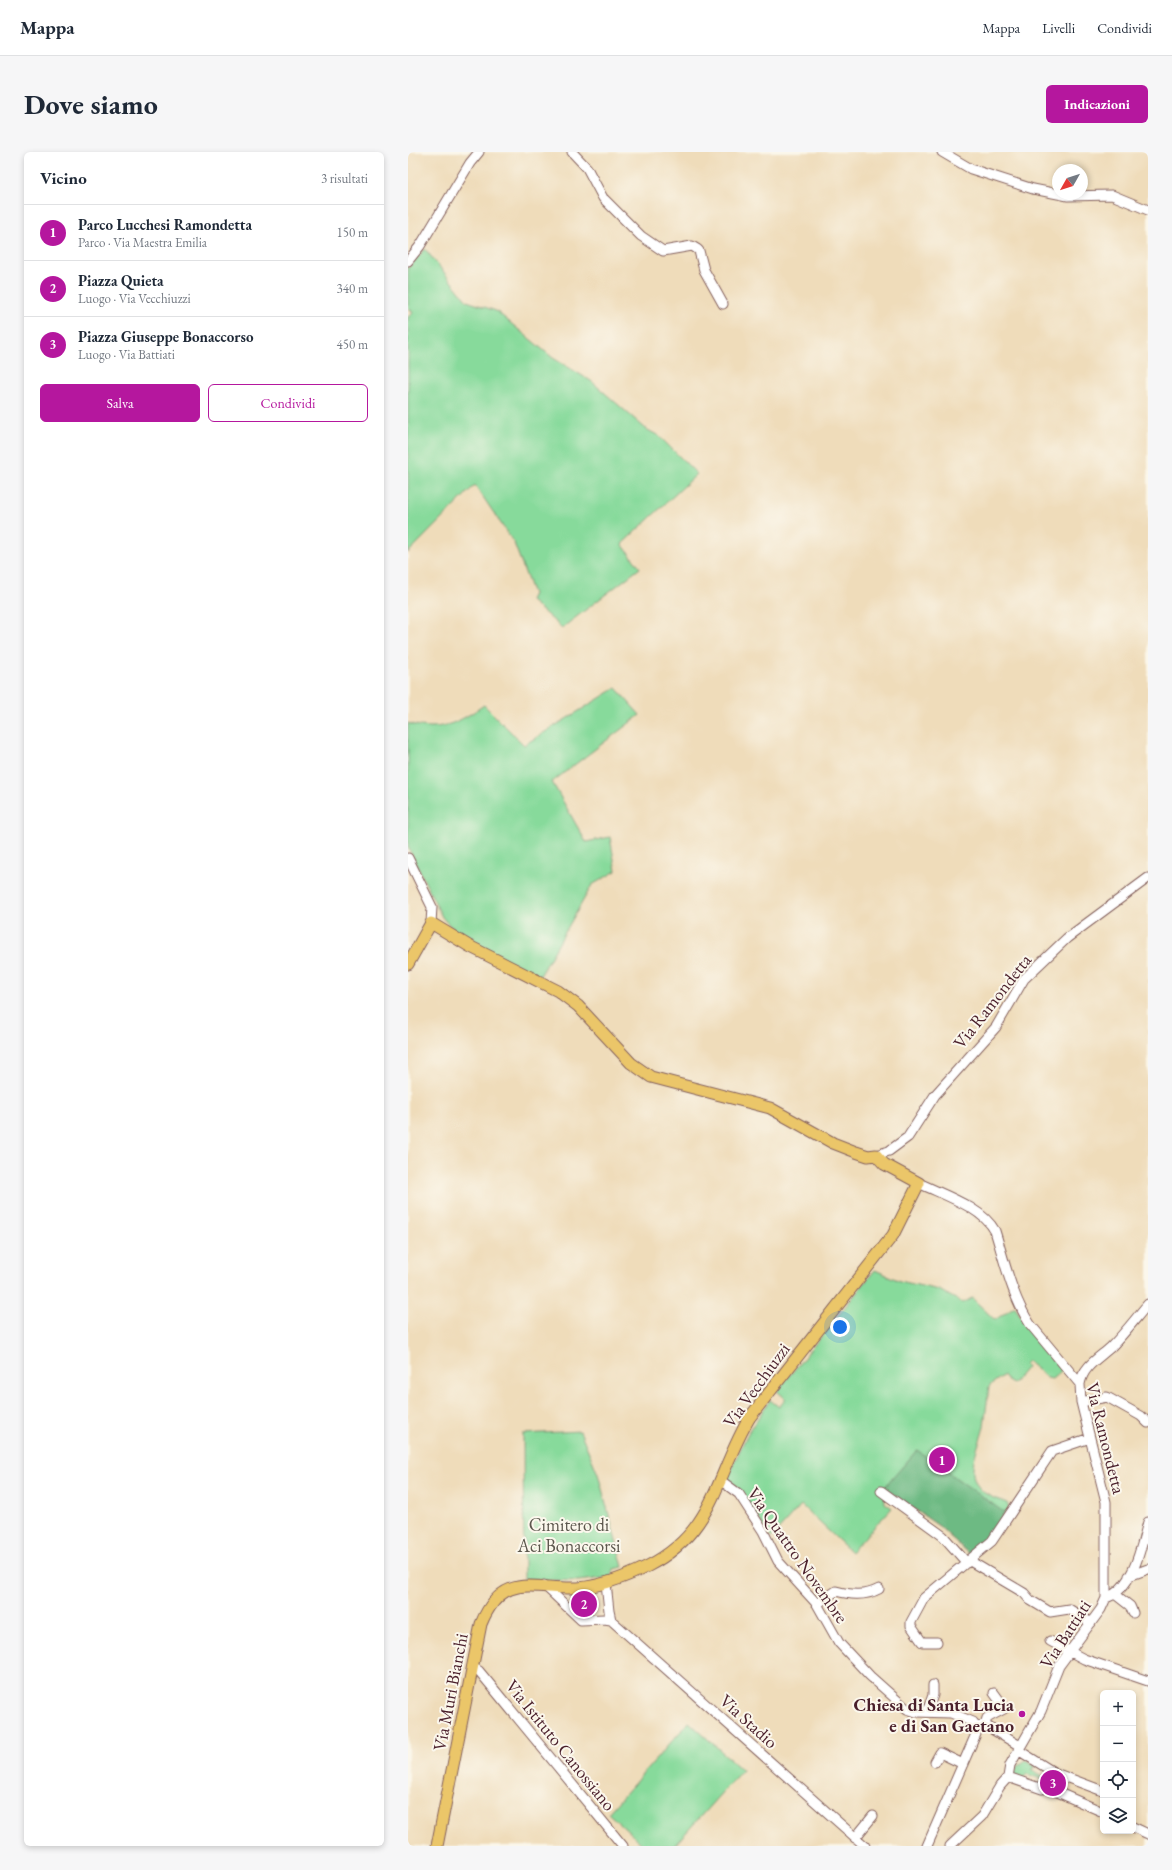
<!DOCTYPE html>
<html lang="it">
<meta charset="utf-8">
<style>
body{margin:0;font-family:"EB Garamond",serif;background:#f6f6f7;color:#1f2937}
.controls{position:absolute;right:12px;bottom:12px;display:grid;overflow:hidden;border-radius:6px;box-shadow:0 2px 6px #0003}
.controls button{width:36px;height:36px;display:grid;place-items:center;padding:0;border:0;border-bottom:1px solid #e0e1e3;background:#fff;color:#1f2937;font:20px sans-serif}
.compass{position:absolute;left:644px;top:12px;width:36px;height:36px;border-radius:50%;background:#fff;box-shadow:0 2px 6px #0003;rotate:231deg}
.you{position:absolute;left:432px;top:1175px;width:14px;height:14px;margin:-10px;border:3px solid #fff;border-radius:50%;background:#1a73e8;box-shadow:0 0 0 6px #1a73e833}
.badge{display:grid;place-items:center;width:26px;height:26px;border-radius:50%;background:#b5179e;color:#fff;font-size:13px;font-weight:700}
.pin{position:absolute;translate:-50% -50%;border:2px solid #fff;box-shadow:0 1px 4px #0006}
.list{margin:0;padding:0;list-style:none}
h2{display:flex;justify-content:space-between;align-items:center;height:52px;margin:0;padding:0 16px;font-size:17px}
h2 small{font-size:13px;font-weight:400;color:#747a83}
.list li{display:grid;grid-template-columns:26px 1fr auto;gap:12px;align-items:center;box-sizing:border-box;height:56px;padding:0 16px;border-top:1px solid #e0e1e3}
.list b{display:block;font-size:15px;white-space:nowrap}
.list p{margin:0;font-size:13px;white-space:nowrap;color:#747a83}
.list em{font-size:13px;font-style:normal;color:#747a83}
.actions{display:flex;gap:8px;padding:12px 16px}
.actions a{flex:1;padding:9px 0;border:1px solid #b5179e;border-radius:6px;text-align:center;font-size:14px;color:#b5179e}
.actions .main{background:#b5179e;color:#fff}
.icon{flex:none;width:22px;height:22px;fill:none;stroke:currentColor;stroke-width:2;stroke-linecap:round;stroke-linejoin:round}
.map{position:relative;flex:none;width:740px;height:1694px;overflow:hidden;border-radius:6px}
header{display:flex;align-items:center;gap:24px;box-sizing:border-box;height:56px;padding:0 20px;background:#fff;border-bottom:1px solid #e0e1e3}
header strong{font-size:19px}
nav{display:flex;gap:22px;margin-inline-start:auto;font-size:14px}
.intro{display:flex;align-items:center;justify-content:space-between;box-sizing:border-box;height:96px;padding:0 24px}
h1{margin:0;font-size:28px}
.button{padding:10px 18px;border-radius:6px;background:#b5179e;color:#fff;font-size:14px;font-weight:700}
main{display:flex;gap:24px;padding:0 24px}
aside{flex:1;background:#fff;border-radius:6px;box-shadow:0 2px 6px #0003}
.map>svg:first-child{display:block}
.green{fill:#87da9b;stroke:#687c63}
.forest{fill:#6dba83;stroke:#5c6c57}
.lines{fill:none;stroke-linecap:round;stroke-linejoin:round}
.minor-casing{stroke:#84615d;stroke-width:11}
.major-casing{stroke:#84615d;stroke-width:13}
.minor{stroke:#fff;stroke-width:9}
.major{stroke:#ebc669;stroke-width:11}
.poi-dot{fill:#b5179e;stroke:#fbf7ec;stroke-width:1.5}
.labels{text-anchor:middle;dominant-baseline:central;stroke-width:4;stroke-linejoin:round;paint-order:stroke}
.street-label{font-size:18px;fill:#4a1f2b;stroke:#fbf7ec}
.park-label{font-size:18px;fill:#5c574d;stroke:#fbf7ec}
.poi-label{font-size:18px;font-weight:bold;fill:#4a1f2b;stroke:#fbf7ec;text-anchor:end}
</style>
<header>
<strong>Mappa</strong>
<nav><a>Mappa</a><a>Livelli</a><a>Condividi</a></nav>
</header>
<div class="intro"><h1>Dove siamo</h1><a class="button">Indicazioni</a></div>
<main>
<aside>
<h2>Vicino<small>3 risultati</small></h2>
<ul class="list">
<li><span class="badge">1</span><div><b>Parco Lucchesi Ramondetta</b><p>Parco · Via Maestra Emilia</p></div><em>150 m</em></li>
<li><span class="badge">2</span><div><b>Piazza Quieta</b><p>Luogo · Via Vecchiuzzi</p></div><em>340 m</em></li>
<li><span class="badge">3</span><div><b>Piazza Giuseppe Bonaccorso</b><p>Luogo · Via Battiati</p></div><em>450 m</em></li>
</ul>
<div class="actions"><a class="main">Salva</a><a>Condividi</a></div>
</aside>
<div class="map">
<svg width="740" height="1694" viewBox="0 0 740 1694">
<rect width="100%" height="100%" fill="#fbf7ec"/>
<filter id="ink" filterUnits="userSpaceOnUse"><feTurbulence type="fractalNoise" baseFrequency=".025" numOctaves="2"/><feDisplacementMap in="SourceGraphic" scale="8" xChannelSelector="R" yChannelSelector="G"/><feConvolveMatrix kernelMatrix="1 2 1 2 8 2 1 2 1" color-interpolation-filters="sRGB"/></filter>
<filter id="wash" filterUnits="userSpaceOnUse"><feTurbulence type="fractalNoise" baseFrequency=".012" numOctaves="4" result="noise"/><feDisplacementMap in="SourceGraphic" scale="16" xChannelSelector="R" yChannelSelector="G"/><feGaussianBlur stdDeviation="0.9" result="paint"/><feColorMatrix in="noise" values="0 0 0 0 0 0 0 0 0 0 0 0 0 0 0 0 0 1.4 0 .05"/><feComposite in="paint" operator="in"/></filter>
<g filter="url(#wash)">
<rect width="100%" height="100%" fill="#efdcba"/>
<path class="green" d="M17 97 59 149 88 159 145 206 183 229 238 277 251 284 289 322 214 392 232 416 154 476 122 448 125 442 106 391 67 333 0 401V165L5 161 0 154V116Z
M208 536 232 563 144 630 178 690 202 685 208 719 184 733 132 824C101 808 56 793 34 765L0 695V571C32 581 50 571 76 553L116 593Z
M467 1118 492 1129 531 1138 555 1151 564 1146 587 1168 607 1154 617 1173 654 1218 644 1227 639 1226 620 1209 617 1212 619 1215 605 1232 601 1230 596 1223 581 1234C579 1247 578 1261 576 1274 573 1290 560 1313 567 1329 573 1343 586 1346 599 1351L601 1356 581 1385 561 1402 531 1374 476 1336 477 1351 484 1356 443 1400 393 1353 363 1386 332 1338 319 1326 340 1281 362 1248 371 1255 378 1247 369 1239Z
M172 1279 190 1322 215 1415 206 1417 203 1425 170 1429 116 1427 115 1282Z
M281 1570 334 1618 266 1694H236L200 1661Z
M618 1608 628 1615 623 1617 637 1626 644 1625 636 1632V1628L619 1622 615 1626 606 1623V1619L611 1613Z"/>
<path class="forest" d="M509 1298 597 1361 581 1385 563 1401 561 1402 531 1374 476 1336Z"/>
</g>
<g filter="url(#ink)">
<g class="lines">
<g class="minor-casing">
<path id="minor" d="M164 0 179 16 195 46 233 84 255 99 284 94 289 97 291 99 296 118 315 152
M534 0 563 17 625 37 660 44 704 43 740 58
M0 109 12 94 62 11 71 0
M0 706 24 755 23 771
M468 1003 481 999 500 985 527 943 588 875 616 827 659 786 740 726
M511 1031C535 1043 574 1055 587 1079 597 1111 604 1144 622 1172L672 1232 673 1250 698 1350V1446L693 1457 651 1514 633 1559 602 1613 600 1625 592 1634 574 1664 542 1694
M672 1232C675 1214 691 1206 703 1195 716 1182 728 1166 740 1152
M673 1250 699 1245 733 1264 740 1271
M312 1328 331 1342 355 1379 370 1409 409 1452 431 1491 462 1524 499 1557 508 1560 543 1561 565 1570 568 1574V1582L519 1694
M473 1339 535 1384 559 1411
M562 1409 616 1441 622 1448 642 1460 661 1457 683 1471
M721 1424 740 1417
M198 1431 201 1459 203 1468
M136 1433 173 1468 196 1467 203 1468 457 1694
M708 1443 722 1454 725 1461
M698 1446C726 1436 733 1395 740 1370
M409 1452 428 1439C442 1443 458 1444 471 1437
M164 1459 186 1433
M642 1489 676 1507 740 1529
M529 1490H514L503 1474V1470L516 1446 584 1389 644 1299 682 1286
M64 1515 71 1519 215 1694
M519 1560 525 1543V1533
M577 1573 579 1566 596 1557 594 1552 586 1541
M568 1574 577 1573 612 1594
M610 1598 647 1621 695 1639
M527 1610 532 1601 555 1612
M600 1625 634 1637 640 1636 695 1660
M725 1675 740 1682
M447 1686 465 1664"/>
</g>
<g class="major-casing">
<path id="major" d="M0 812 23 771 61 794 150 839 170 854 223 911 243 925 362 956 425 991 448 1000 460 1004 468 1003 476 1012 511 1031 485 1083 342 1265C307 1323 308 1379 240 1414 218 1425 195 1434 170 1436 126 1438 95 1418 73 1472L29 1694"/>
</g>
<use href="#minor" class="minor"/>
<use href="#major" class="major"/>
</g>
</g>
<circle class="poi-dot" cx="614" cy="1562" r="4"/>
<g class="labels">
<g class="street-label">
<text transform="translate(584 849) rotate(-52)">Via Ramondetta</text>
<text transform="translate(348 1233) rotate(-54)">Via Vecchiuzzi</text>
<text transform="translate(698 1286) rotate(76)">Via Ramondetta</text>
<text transform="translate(390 1403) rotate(55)">Via Quattro Novembre</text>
<text transform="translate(657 1482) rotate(-57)">Via Battiati</text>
<text transform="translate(42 1540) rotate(-79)">Via Muri Bianchi</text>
<text transform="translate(341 1569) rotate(42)">Via Stadio</text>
<text transform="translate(153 1593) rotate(51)">Via Istituto Canossiano</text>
</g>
<g class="park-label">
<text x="161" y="1372">Cimitero di<tspan x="161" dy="21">Aci Bonaccorsi</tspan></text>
</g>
<g class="poi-label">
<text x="606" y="1552">Chiesa di Santa Lucia<tspan x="606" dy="21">e di San Gaetano</tspan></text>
</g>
</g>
</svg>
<div class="controls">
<button>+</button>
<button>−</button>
<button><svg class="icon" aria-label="locate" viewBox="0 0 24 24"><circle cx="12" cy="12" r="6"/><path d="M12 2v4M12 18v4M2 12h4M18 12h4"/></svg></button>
<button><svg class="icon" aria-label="layers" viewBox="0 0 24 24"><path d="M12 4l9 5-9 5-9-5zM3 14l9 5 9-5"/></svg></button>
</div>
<svg class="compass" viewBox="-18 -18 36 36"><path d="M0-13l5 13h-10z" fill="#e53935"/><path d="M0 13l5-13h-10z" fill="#747a83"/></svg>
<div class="you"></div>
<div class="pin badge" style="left:534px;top:1308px">1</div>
<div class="pin badge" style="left:176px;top:1452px">2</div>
<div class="pin badge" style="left:645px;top:1631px">3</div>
</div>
</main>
